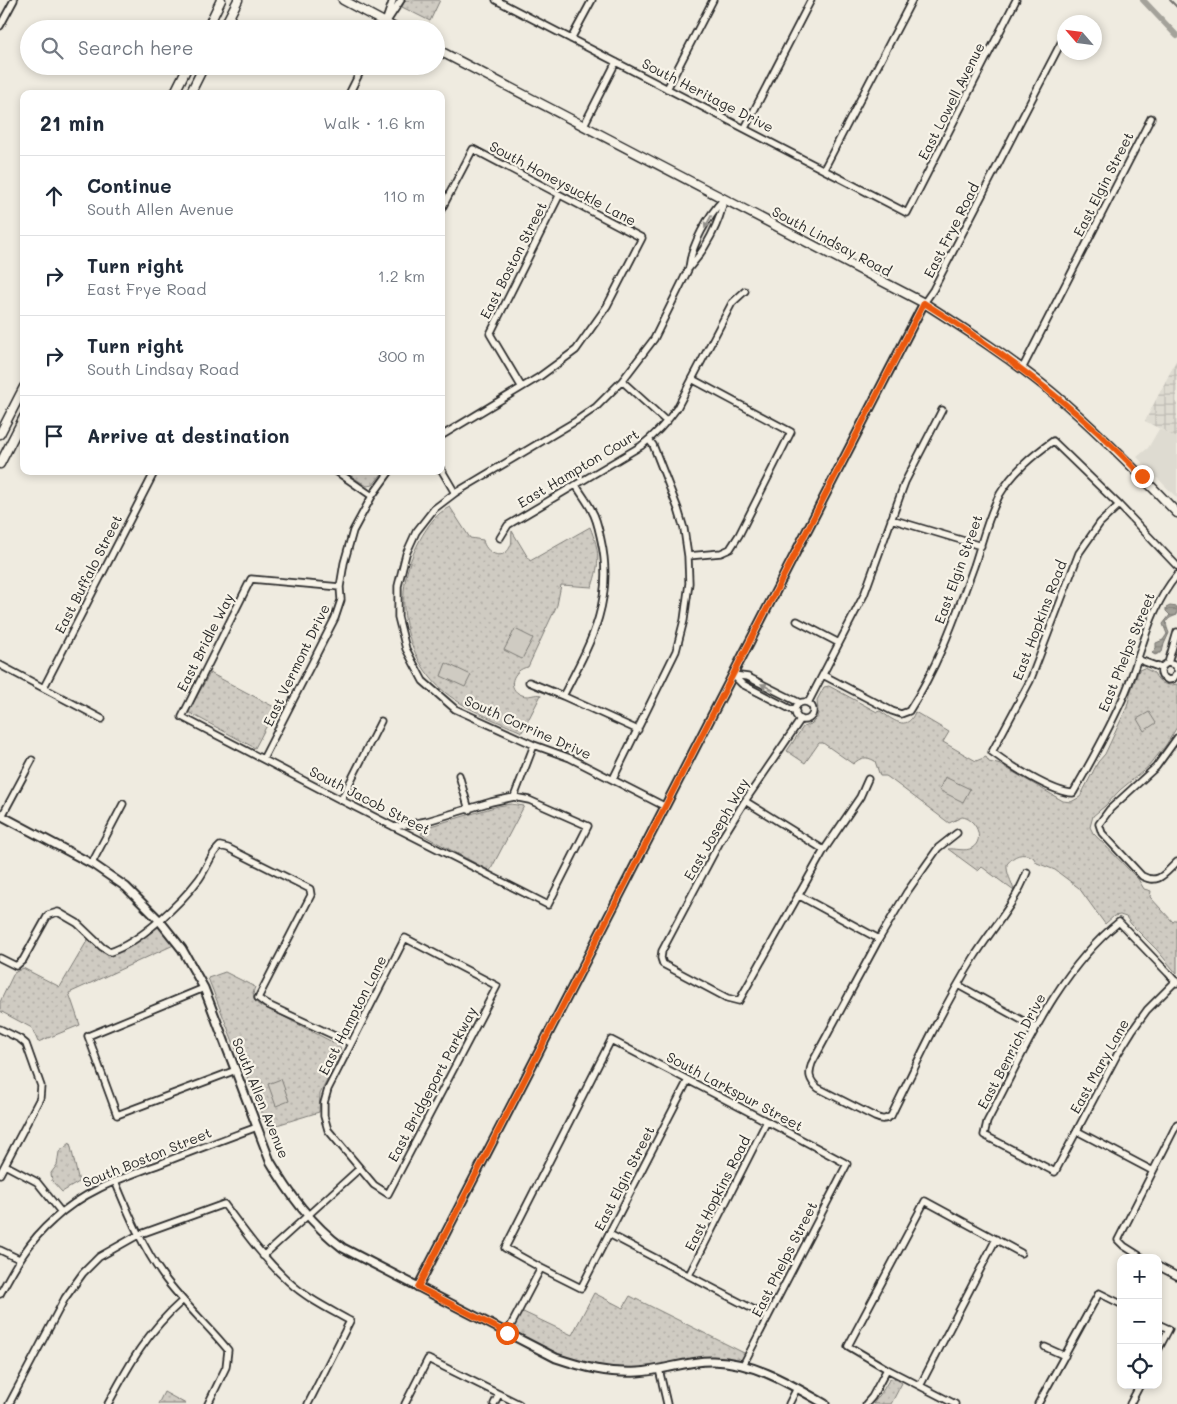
<!DOCTYPE html>
<meta charset="utf-8">
<style>
body{margin:0;font-family:Mali,sans-serif;background:#f2f2f3;color:#1f2937}
.controls{position:absolute;right:15px;bottom:15px;display:grid;overflow:hidden;border-radius:10px;box-shadow:0 2px 8px #0003}
.controls button{width:45px;height:45px;display:grid;place-items:center;padding:0;border:0;border-bottom:1px solid #e0e1e3;background:#fff;color:#1f2937;font:25px sans-serif}
.compass{position:absolute;left:1057px;top:15px;width:45px;height:45px;border-radius:50%;background:#fff;box-shadow:0 2px 8px #0003;rotate:298deg}
.stop{position:absolute;width:15px;height:15px;margin:-11px;border:4px solid #ea580c;border-radius:50%;background:#fff}
.stop.end{background:#ea580c;border-color:#fff;box-shadow:0 1px 5px #0008}
.list{margin:0;padding:0;list-style:none}
h2{display:flex;justify-content:space-between;align-items:center;height:65px;margin:0;padding:0 20px;font-size:21px}
h2 small{font-size:16px;font-weight:400;color:#747a83}
.list li{display:grid;grid-template-columns:32px 1fr auto;gap:15px;align-items:center;box-sizing:border-box;height:80px;padding:0 20px;border-top:1px solid #e0e1e3}
.list b{display:block;font-size:19px;white-space:nowrap}
.list p{margin:0;font-size:16px;white-space:nowrap;color:#747a83}
.list em{font-size:16px;font-style:normal;color:#747a83}
.icon{flex:none;width:28px;height:28px;fill:none;stroke:currentColor;stroke-width:2;stroke-linecap:round;stroke-linejoin:round}
.map{position:relative;flex:none;width:1177px;height:1404px;overflow:hidden}
.search{position:absolute;background:#fff;box-shadow:0 2px 8px #0003;left:20px;top:20px;width:425px;height:55px;display:flex;align-items:center;gap:12px;box-sizing:border-box;padding:0 18px;border-radius:28px;color:#747a83;font-size:19px}
.panel{position:absolute;background:#fff;box-shadow:0 2px 8px #0003;left:20px;top:90px;width:425px;height:385px;border-radius:10px}
.map>svg:first-child{display:block}
.built{fill:#dedbd1}
.industrial{fill:url(#industrial-grid)}
.green{fill:url(#green-dots);stroke:#7d7b76}
.pitch{fill:#cfcbc2;stroke:#7d7b76}
.water{fill:url(#water-rules);stroke:#74726e}
.lines{fill:none;stroke-linecap:round;stroke-linejoin:round}
.stream{stroke:#74726e;stroke-width:2}
.canal{stroke:#a4a29a;stroke-width:6}
.minor-casing{stroke:#2b2b2b;stroke-width:9}
.tertiary-casing{stroke:#2b2b2b;stroke-width:11}
.secondary-casing{stroke:#2b2b2b;stroke-width:11}
.minor{stroke:#f7f3e8;stroke-width:5.5}
.tertiary{stroke:#f7f3e8;stroke-width:7}
.secondary{stroke:#f7f3e8;stroke-width:8}
.oneway{fill:#918f8a}
.route{stroke:#ea580c;stroke-width:6}
.labels{text-anchor:middle;dominant-baseline:central;stroke-width:4.5;stroke-linejoin:round;paint-order:stroke}
.street-label{font-size:14px;fill:#2b2b2b;stroke:#f7f3e8}
</style>
<div class="map">
<svg width="1177" height="1404" viewBox="0 0 1177 1404">
<defs>
<pattern id="industrial-grid" width="8" height="8" patternUnits="userSpaceOnUse" patternTransform="scale(1.25)"><rect width="8" height="8" fill="#dedbd1"/><path d="M0 4h8M4 0v8" fill="none" stroke="#bfbcb4"/></pattern>
<pattern id="green-dots" width="8" height="8" patternUnits="userSpaceOnUse" patternTransform="scale(1.25)"><rect width="8" height="8" fill="#cfcbc2"/><path d="M2 2h.1M6 6h.1" fill="none" stroke="#b2aea7" stroke-width="1.8" stroke-linecap="round"/></pattern>
<pattern id="water-rules" width="6" height="5" patternUnits="userSpaceOnUse" patternTransform="scale(1.25)"><rect width="6" height="5" fill="#a4a29a"/><path d="M0 2.5h6" fill="none" stroke="#86847e"/></pattern>
</defs>
<rect width="100%" height="100%" fill="#efebe0"/>
<filter id="ink" filterUnits="userSpaceOnUse"><feTurbulence type="fractalNoise" baseFrequency=".02" numOctaves="2"/><feDisplacementMap in="SourceGraphic" scale="10" xChannelSelector="R" yChannelSelector="G"/><feConvolveMatrix kernelMatrix="1 2 1 2 8 2 1 2 1" color-interpolation-filters="sRGB"/></filter>
<g filter="url(#ink)">
<path class="built" d="M1159 429 1177 437V498L1137 457 1148 448Z"/>
<path class="industrial" d="M1177 359V438L1145 421Z"/>
<path class="green" d="M405 0H440L430 21 402 7Z
M343 471H384L373 485 367 486Z
M450 507 470 538 483 540C485 553 503 562 510 547 513 542 511 536 512 531L530 561 590 527C600 552 600 562 592 587L561 585 557 605 528 667C513 669 505 689 522 695 529 698 535 693 541 695L522 732C499 722 475 713 454 699 409 669 392 606 412 557 419 540 432 514 450 507Z
M1144 668 1154 673C1159 683 1166 687 1177 684V727L1166 745 1148 767 1120 790 1105 806 1093 816 1090 827 1093 833 1138 879 1144 889 1151 891 1150 897 1173 922 1177 919V974L1157 950 1131 924 1126 917 1120 915 1114 916 1105 924 1079 888 1055 870 1037 863 1033 857C1022 852 1014 855 1007 864 1006 874 1012 881 1014 891L982 867 978 871 948 849C955 848 965 852 972 848 986 839 975 818 962 817L949 823 889 778 886 776H880L875 761C866 756 861 757 853 764L823 743H819L805 763 787 751 803 727 811 724 816 719 818 714 817 700 824 687 829 686 877 712 880 711C892 719 907 733 915 712L949 732 943 742 976 761 986 757 989 762 1001 765 1063 801 1071 802 1080 797 1098 762 1105 754 1127 707 1131 691 1139 670Z
M210 673 276 708 255 748 188 712Z
M511 804 524 806 490 871 421 834 424 828 498 806Z
M159 920 178 943 69 993 80 1025 38 1042 32 1028 0 1011V1002L14 973 23 968 60 987 90 936 110 952 123 948Z
M225 972 255 987C250 999 257 1007 269 1009L340 1046 341 1053 320 1094 319 1112 267 1128 208 978Z
M70 1143 79 1182 62 1192 52 1181 51 1173 57 1165 59 1152Z
M594 1293 623 1308 630 1296 748 1355 743 1365 712 1360 639 1372 582 1367 507 1333 519 1310 572 1335Z
M894 1378 902 1383 891 1404H873L882 1392 889 1380Z
M164 1392 186 1404H158Z"/>
<path class="pitch" d="M515 629 533 638 522 659 504 650Z
M446 663 471 675 465 687 441 676Z
M1149 712 1156 723 1144 731 1137 719Z
M945 777 970 789 963 802 939 790Z
M281 1079 289 1101 276 1106 268 1084Z"/>
<path class="water" d="M1170 606 1177 607V615C1166 619 1164 621 1169 633L1164 644 1162 652 1155 655 1152 653 1156 648V643L1163 640 1167 634 1163 624 1170 615 1166 611V608Z"/>
<g class="lines">
<path class="stream" d="M1170 0 1177 7"/>
<path class="canal" d="M1143 0 1177 36"/>
<g class="minor-casing">
<path id="minor" d="M496 0 907 213 1016 0
M386 20 393 0
M0 26 14 0
M382 29 401 0
M571 39 592 0
M667 89 713 0
M349 94 363 66
M584 125 616 62
M745 128 811 0
M824 169 912 0
M441 210 473 149 642 238 607 306 576 350 539 377 441 436
M689 268C691 246 708 215 724 199
M924 303 933 290 1064 37
M1022 369 1151 118
M622 381 667 422
M521 386 490 334 559 196
M441 469 455 493
M336 471 372 496
M1119 505 1100 523 1079 553 1030 681 992 752C1008 764 1053 793 1073 793 1092 760 1111 726 1126 691 1143 650 1148 610 1177 575
M891 519 981 546
M500 538 508 525 641 446C655 435 667 422 677 408L732 303 745 291
M688 556 721 553 730 549 739 535 791 432 692 379
M340 587 251 579 182 717 341 800 548 905 588 826 529 800 514 797 491 802 427 821 394 827
M797 621 839 643
M1137 659 1161 668
M1168 663 1177 632
M0 665 102 719
M1177 669 1174 665 1168 663C1162 665 1159 670 1162 676L1168 680 1173 679 1177 673
M733 675 748 677 800 703
M733 675 742 684 796 712
M823 675 892 711 901 714 909 711C938 667 956 615 974 566 982 542 988 516 1000 494 1014 471 1032 456 1053 441L1119 505 1177 566
M529 682 563 696 638 730
M44 687 155 471
M563 696C590 644 615 601 601 540 599 531 597 519 592 511 588 502 581 494 576 485
M795 711a9 9 0 1 1 18 0a9 9 0 1 1-18 0Z
M808 703 864 595 905 482 942 410
M801 719 745 801 722 838 662 951 661 958 663 964 727 998 739 1001 824 850 860 797 868 779
M1177 738 1156 767 1110 809 1099 824 1102 833 1142 876C1159 885 1165 873 1177 862
M263 759 335 618 341 600 340 587 344 563 353 531 372 496 390 471
M459 775 469 810
M613 779 676 651 684 620 689 583 688 556 684 529 678 509 653 445 649 440
M514 797 534 745
M341 800 381 721
M745 801 824 850
M664 806 570 758 534 745 455 709 423 681 406 649 398 617V586L406 554 416 532 434 509 455 493 576 421 596 407 622 381 654 339 689 268C705 250 720 223 724 199
M2 816 32 760
M957 833 938 848 907 892 879 939 812 1063C808 1074 809 1080 818 1088L875 1117C882 1120 885 1120 891 1116 917 1063 942 1009 973 959 991 930 1015 904 1027 872
M92 863 123 804
M798 895 879 939
M405 938 497 986 388 1194 374 1185 328 1130 324 1116V1103L328 1089Z
M0 958 16 966 23 960 48 915 58 912 77 923 102 947 110 952C139 943 181 903 199 879 207 868 210 855 220 846L228 848 310 889 311 895 258 998 266 1004 350 1043
M1176 981 1147 1010 1132 1031 1117 1055 1055 1172 984 1135 987 1122C1024 1052 1056 973 1119 922L1168 973 1177 983
M958 985 1036 1028
M204 988 88 1036 117 1115 236 1070
M0 1029 20 1039 26 1044 41 1086 40 1098 0 1174
M688 1080 581 1288 541 1268 505 1248 611 1040C690 1081 769 1122 847 1164L743 1365
M1077 1131 1153 1171
M5 1165 37 1182 61 1212
M115 1181C129 1215 143 1248 164 1277 183 1303 208 1325 228 1350L226 1367 208 1404
M609 1234 768 1317
M0 1250 19 1259
M263 1256 359 1169
M1143 1258 1124 1246 1118 1240 1177 1124
M1158 1266 1177 1276
M689 1275 767 1121
M0 1294C15 1266 29 1241 53 1220 83 1191 122 1178 160 1164 192 1151 225 1139 257 1127
M1158 1324 1169 1329 1158 1350
M507 1333 541 1268
M1045 1347 1065 1356
M659 1369 667 1404
M920 1386 996 1239
M9 1404 65 1298 83 1273 99 1257 138 1235 224 1204C244 1231 263 1258 288 1281 306 1298 329 1309 350 1321L308 1404
M108 1404C130 1363 147 1332 183 1300
M405 1404 428 1359 519 1404
M494 1404 499 1394
M789 1404 797 1388
M866 1404 872 1397 887 1369
M955 1404 887 1369 848 1346 925 1201 1021 1253
M1038 1404 1099 1293 1121 1304
M1130 1404 1140 1385"/>
</g>
<g class="tertiary-casing">
<path id="tertiary" d="M0 815 94 865 126 887 159 920 182 949 204 988 270 1161C290 1195 311 1224 343 1248L556 1358C583 1367 609 1374 638 1372 663 1371 688 1360 713 1361 755 1362 790 1384 825 1404
M418 1287 924 303"/>
</g>
<g class="secondary-casing">
<path id="secondary" d="M343 0 397 29
M207 29 221 0
M223 29 238 0
M436 49 924 303C968 331 1013 360 1053 393 1097 430 1137 471 1177 513
M174 94 188 66
M190 94 204 66
M0 434 24 387
M0 464 24 417"/>
</g>
<use href="#minor" class="minor"/>
<use href="#tertiary" class="tertiary"/>
<use href="#secondary" class="secondary"/>
</g>
<defs><path id="oneway-solid" d="M-6-.8H1V-3.2L6.5 0L1 3.2V.8H-6Z" transform="scale(1.25)"/></defs>
<g class="oneway">
<use href="#oneway-solid" transform="translate(708 222) rotate(118)"/>
<use href="#oneway-solid" transform="translate(767 687) rotate(-152)"/>
</g>
</g>
<g class="lines" filter="url(#ink)">
<path class="route" d="M507 1333 418 1287 924 303C1003 352 1078 408 1142 476"/>
</g>
<g class="labels">
<g class="street-label">
<text transform="translate(708 95) rotate(27)">South Heritage Drive</text>
<text transform="translate(951 101) rotate(-63)">East Lowell Avenue</text>
<text transform="translate(563 183) rotate(28)">South Honeysuckle Lane</text>
<text transform="translate(1103 184) rotate(-63)">East Elgin Street</text>
<text transform="translate(951 230) rotate(-63)">East Frye Road</text>
<text transform="translate(832 241) rotate(28)">South Lindsay Road</text>
<text transform="translate(513 260) rotate(-63)">East Boston Street</text>
<text transform="translate(578 468) rotate(-31)">East Hampton Court</text>
<text transform="translate(958 569) rotate(-70)">East Elgin Street</text>
<text transform="translate(88 574) rotate(-63)">East Buffalo Street</text>
<text transform="translate(1039 620) rotate(-69)">East Hopkins Road</text>
<text transform="translate(205 642) rotate(-63)">East Bridle Way</text>
<text transform="translate(1126 652) rotate(-68)">East Phelps Street</text>
<text transform="translate(296 665) rotate(-64)">East Vermont Drive</text>
<text transform="translate(528 727) rotate(24)">South Corrine Drive</text>
<text transform="translate(370 800) rotate(27)">South Jacob Street</text>
<text transform="translate(716 829) rotate(-60)">East Joseph Way</text>
<text transform="translate(352 1015) rotate(-63)">East Hampton Lane</text>
<text transform="translate(1011 1051) rotate(-62)">East Benrich Drive</text>
<text transform="translate(1099 1066) rotate(-61)">East Mary Lane</text>
<text transform="translate(432 1084) rotate(-62)">East Bridgeport Parkway</text>
<text transform="translate(735 1091) rotate(28)">South Larkspur Street</text>
<text transform="translate(261 1098) rotate(68)">South Allen Avenue</text>
<text transform="translate(147 1157) rotate(-22)">South Boston Street</text>
<text transform="translate(624 1178) rotate(-63)">East Elgin Street</text>
<text transform="translate(717 1193) rotate(-63)">East Hopkins Road</text>
<text transform="translate(784 1259) rotate(-63)">East Phelps Street</text>
</g>
</g>
</svg>
<div class="controls">
<button>+</button>
<button>−</button>
<button><svg class="icon" aria-label="locate" viewBox="0 0 24 24"><circle cx="12" cy="12" r="6"/><path d="M12 2v4M12 18v4M2 12h4M18 12h4"/></svg></button>
</div>
<svg class="compass" viewBox="-18 -18 36 36"><path d="M0-13l5 13h-10z" fill="#e53935"/><path d="M0 13l5-13h-10z" fill="#747a83"/></svg>
<div class="stop" style="left:507px;top:1333px"></div>
<div class="stop end" style="left:1142px;top:476px"></div>
<div class="search"><svg class="icon" aria-label="search" viewBox="0 0 24 24"><circle cx="10" cy="10" r="6"/><path d="M15 15l6 6"/></svg>Search here</div>
<section class="panel">
<h2>21 min<small>Walk · 1.6 km</small></h2>
<ul class="list">
<li><svg class="icon" aria-label="ahead" viewBox="0 0 24 24"><path d="M12 20V5M6 11l6-6 6 6"/></svg><div><b>Continue</b><p>South Allen Avenue</p></div><em>110 m</em></li>
<li><svg class="icon" aria-label="right" viewBox="0 0 24 24"><path d="M7 20v-9h11M14 6l5 5-5 5"/></svg><div><b>Turn right</b><p>East Frye Road</p></div><em>1.2 km</em></li>
<li><svg class="icon" aria-label="right" viewBox="0 0 24 24"><path d="M7 20v-9h11M14 6l5 5-5 5"/></svg><div><b>Turn right</b><p>South Lindsay Road</p></div><em>300 m</em></li>
<li><svg class="icon" aria-label="arrive" viewBox="0 0 24 24"><path d="M6 21V4h12l-3 4 3 4H6"/></svg><div><b>Arrive at destination</b></div></li>
</ul>
</section>
</div>
